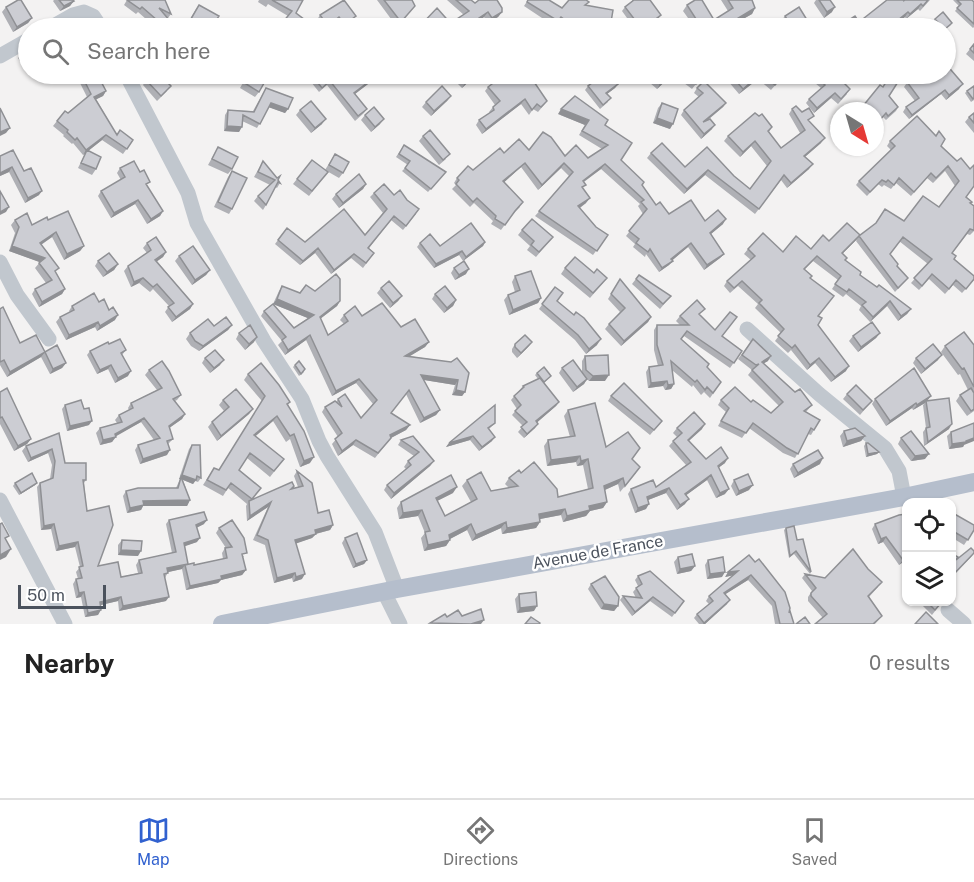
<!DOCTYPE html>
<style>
body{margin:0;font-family:"Public Sans",sans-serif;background:#f2f2f2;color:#222}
.controls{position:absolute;right:18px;bottom:18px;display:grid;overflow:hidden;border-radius:12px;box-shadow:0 2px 4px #0004}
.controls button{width:54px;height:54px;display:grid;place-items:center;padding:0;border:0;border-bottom:2px solid #e0e0e0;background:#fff;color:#222;font:30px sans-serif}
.compass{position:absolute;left:830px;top:102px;width:54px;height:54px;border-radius:50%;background:#fff;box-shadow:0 2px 4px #0004;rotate:143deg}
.scale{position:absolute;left:18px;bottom:15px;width:88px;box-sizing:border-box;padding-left:6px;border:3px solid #4b525d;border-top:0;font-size:16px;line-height:21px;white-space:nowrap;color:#4b525d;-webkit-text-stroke:4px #fff;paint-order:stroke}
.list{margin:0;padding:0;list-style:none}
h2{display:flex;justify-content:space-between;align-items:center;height:78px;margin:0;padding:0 24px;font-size:26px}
h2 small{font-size:20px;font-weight:400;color:#767676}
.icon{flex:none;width:33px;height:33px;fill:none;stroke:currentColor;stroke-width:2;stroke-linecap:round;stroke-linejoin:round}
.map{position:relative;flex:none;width:974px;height:624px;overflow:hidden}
.search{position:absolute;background:#fff;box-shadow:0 2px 4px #0004;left:18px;right:18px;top:18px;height:66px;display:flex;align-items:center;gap:15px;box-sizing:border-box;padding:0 21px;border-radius:33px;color:#767676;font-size:22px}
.sheet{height:174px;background:#fff}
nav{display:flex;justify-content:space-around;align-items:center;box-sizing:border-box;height:84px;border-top:2px solid #e0e0e0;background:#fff;font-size:16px;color:#767676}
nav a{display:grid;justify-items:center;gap:3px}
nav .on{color:#3161cf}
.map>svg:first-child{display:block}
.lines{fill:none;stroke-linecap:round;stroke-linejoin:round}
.minor{stroke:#c1c7ce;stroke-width:15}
.major{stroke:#b5becc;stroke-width:18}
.wall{fill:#afb0b5}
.shaded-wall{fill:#8f9094}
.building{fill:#cccdd3;stroke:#8f9094;stroke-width:1.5}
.labels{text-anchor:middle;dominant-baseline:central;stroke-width:5;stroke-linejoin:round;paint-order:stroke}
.street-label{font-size:16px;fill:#4b525d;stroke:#fff}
</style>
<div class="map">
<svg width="974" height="624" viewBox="0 0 974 624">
<rect width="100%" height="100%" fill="#f3f2f2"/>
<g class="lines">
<path class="minor" d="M50 28 73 15 84 12 93 16 101 28
M0 56 28 40
M126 74 188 193 197 223 264 341 302 399 319 441 327 456 375 532 397 589
M0 262 17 295 49 339
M747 329 819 394 885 448 899 471 904 497
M0 500 65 624
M384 592 400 624
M948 610 964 624"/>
<path class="major" d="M222 624 397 589 904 497 974 482"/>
</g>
<path class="wall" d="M54 0H73L70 6 60 11 53 1Z
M127 0H165L171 14 168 18 167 26 161 28H155V27L138 12 136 14 124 5Z
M259 0H303L288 16 268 4 266 7 258 2Z
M377 0H412L415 6 397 27Z
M447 0H471L475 3 502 12 498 17 488 23 484 17 469 28H457L454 25 457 19 464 15Z
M528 0 562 8 587 5 610 28H566L557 22 554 26 524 6Z
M632 0H650L658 19 650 25H632L622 11 625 7 632 1Z
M721 0H752L755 8 752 14 727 28H690L693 25 683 11 687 5 714 20 728 11Z
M816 0H830L832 12 824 18 814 3Z
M905 0H930L920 11 918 9 906 19 905 17 890 28H878L875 25 870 28H823L824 27H838L859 22Z
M953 0H972L974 2V27L973 28 955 11 959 6Z
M199 5 211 28H185L196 9Z
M6 7 32 18 28 23 13 32 2 12Z
M320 15 353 20 360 28H341L336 22 328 28H324L317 20Z
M785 16 812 28H786L781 21Z
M935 19 952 23 950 26 945 28H939L933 21Z
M974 44V61L966 54Z
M28 49V67L25 69 18 58 21 54Z
M63 74H97L106 91 103 96 96 99 117 135 133 140 123 154 102 140 88 151 96 169 92 175 78 168 86 152 83 155 73 143 72 144 63 136 64 135 53 126 65 111 68 113 87 97 77 77 67 82Z
M248 74H264L259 92 255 97 240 88Z
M392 74H413L412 76 398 84Z
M457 74H476L462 88 453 79Z
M535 74 531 77 547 101 544 105 538 112 533 109 529 115 521 104 482 134 476 125 479 120 490 113 489 112 493 107 495 105 485 91 488 87Z
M555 74H575L565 84Z
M658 74H704L692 89 672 74 657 89 650 83Z
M722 74H785L771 90 758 79 739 94Z
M804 74H852L843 82 847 94 838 104 831 98 814 113 806 103 809 99 821 88Z
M913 74 959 89 946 100 941 94 909 119 903 112 906 107 915 101 904 87Z
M314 78 356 80H371L368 84 355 94 367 109 364 113 355 121 327 85 319 92 311 82Z
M146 80 167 91 157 101 143 85Z
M618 84 615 88 607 94 608 102 600 109 585 90 588 86Z
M266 88 288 109 285 113 269 107 257 128 242 121 239 132 224 131 225 115 228 110 253 111Z
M697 88 726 103 723 107 708 120 712 129 701 139 681 115 684 110 699 97 694 93Z
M967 91 974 100 971 102 965 93Z
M451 96 447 101 431 116 422 107 426 102Z
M889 96 898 107 896 111 886 120 883 117 876 125 875 111H862L860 110 863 106Z
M662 103 670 129 653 123 658 108Z
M792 109 810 122 821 143 805 157 809 169 787 188 781 180 755 214 705 175 684 194 647 158 651 153 685 167 707 147 734 176 750 189 767 166 751 146 740 157 724 141 728 136 772 127 769 132 781 148 800 133 789 114Z
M300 110 322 124 311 133 296 115Z
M974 113V133L965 122 969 117Z
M558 114 605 125 621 160 642 186 656 205 669 214 723 224 711 234 724 254 720 258 704 270 688 247 672 260 669 265 659 272 646 254 645 257 633 247 635 244 626 236 643 214 638 206 640 204 601 169 584 182 583 189 586 203 580 208 596 227 608 235 593 255 535 216 570 177 561 168 538 190 521 167 504 182 520 207 512 215 501 230 491 224 493 221 474 203 470 207 452 189 456 185 454 183 457 178 504 153 529 150 588 158 602 149 579 135 585 125Z
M365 115 380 124 371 132 361 120Z
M423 136 446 159 439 165 419 141Z
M890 141 941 146 966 197 970 203 974 206V231L970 235 967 234 952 253 954 259 974 280 962 293 953 285 945 294 929 279 919 290 911 283 928 264 899 241 890 254 897 266 908 278 895 292 856 241 859 236 904 221 939 207 955 186 945 171 933 183 927 178 911 196 896 183 891 189 884 185 882 187 878 184 867 196 856 185 859 181 891 150 887 146Z
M404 145 446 172 428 192 402 171 408 165 396 157Z
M218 147 232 169 228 174 208 165Z
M335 154 343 173 339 178 325 170Z
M0 156 24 171 39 195 25 203 9 172 0 176Z
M263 161 280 183 277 188 275 187 266 205 263 210 254 201 258 196 270 185 254 177Z
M120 168 163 211 160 216 147 224 135 204 111 218 98 196 101 191 121 180 117 173Z
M232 171V209L229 214 214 207 228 177Z
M328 172 309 196 293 184 297 179Z
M366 184 363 189 339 208 332 199 336 194Z
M374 193 394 195 416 214 403 230 391 220 369 248 374 253 363 268 351 258 331 274 315 253 300 265 275 244 287 228 305 242 365 235 383 213 370 197Z
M15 220 32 225 48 220 84 246 80 251 64 260 52 237 41 245 65 289 62 294 39 307 32 294 35 289 46 283 35 268 40 262 9 251 15 233 11 225Z
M522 230 553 237 536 257 527 250 530 246 518 235Z
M860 235 856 240 842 254 845 260 860 275 877 287 911 309 907 314 898 321 887 306 870 322 859 310 861 306 846 294 843 297 832 289 838 280 813 261 804 270 810 278 818 316V325L846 371 831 382 815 363 807 370 791 350 788 353 775 341 781 333 755 308 758 304 738 286 730 293 724 286 727 281 751 260 744 254 748 249 783 252 811 249 829 241Z
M485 242 483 246 463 261 459 255 434 268 417 247 420 243 440 246Z
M147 243 166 252 163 257 157 261 193 304 190 309 172 322 165 312 169 306 153 289 150 292 139 283 131 287 124 271 128 266 147 253 143 248Z
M179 256 210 270 206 275 192 285 175 261Z
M98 261 118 264 114 270 103 277 95 266Z
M454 268 466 274 455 280 451 273Z
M565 268 603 283 590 298 561 274Z
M639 275 671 296 660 309 632 284Z
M515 276 541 298 538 303 509 315 504 300 508 295 515 292 512 282Z
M620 279 651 317 648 322 621 346 605 329 609 324 620 312 608 299Z
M282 286 300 293 315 291 340 301 337 306 320 319 328 335 344 324 340 320 344 315 362 316 401 327 429 342 425 347 409 356 451 362 465 392 462 396 452 395 455 385 424 380 440 410 436 415 420 423 406 394 391 413 410 425 406 430 391 438 375 458 353 445 338 456 332 444 338 437 322 412 325 407 336 402 338 399 361 418 373 404 356 383 332 396 306 340 285 355 278 345 282 341 261 316 264 311 294 328 308 318 273 304 279 291Z
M555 287 557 301 574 315 597 345 586 354 575 340 539 309Z
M381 288 402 296 398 301 390 308 377 293Z
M435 294 456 300 453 306 444 313 432 299Z
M99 302 115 320 97 331 95 327 66 340 56 322 60 317 70 312 69 311 72 306Z
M0 309 20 343 45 352 66 363 62 368 50 374 41 357 7 377 0 365Z
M700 315 722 337 742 351 730 368 684 336 681 339 721 382 710 398 704 392 701 395 693 385 692 387 672 370 674 384 671 389 665 390 663 386 648 388 646 372 649 367 658 366 654 350V330L657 325H680L676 321 680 316Z
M232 325 228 330 199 351 191 346 186 339 190 333 214 326Z
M239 333 254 342 245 350 236 339Z
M880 333 876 338 858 352 849 341 853 336Z
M753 339 768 361 763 363 795 392 812 405 806 412 820 420 811 435 808 434 795 458 783 453 749 428 742 438 718 426 726 412 718 405 721 400 751 402 771 413 779 406 748 375 752 370 738 359Z
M532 342 528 347 517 358 512 352V349L515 344Z
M109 344 126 350 122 355 128 376 115 383 108 369 97 374 87 355 90 351Z
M974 345V411L967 416 956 401 960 395 968 390 960 374 958 375 941 352 945 346Z
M585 356 605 381H589L587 379 584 384 573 392 559 373 562 368 582 373V361Z
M205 358 220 365 210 373 202 363Z
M916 358 938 360 921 374 913 363Z
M295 365 304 372 299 376 293 367Z
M149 370 181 395 177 400 175 401 185 414 182 419 169 428 173 439 168 444 167 455 140 464 135 450 138 445 154 440 141 422 115 436 112 442 100 445 96 433 100 428 117 423 115 420 119 415 129 410 128 408 131 403 157 390 145 375Z
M537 373 551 376 544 383 559 402 556 406 537 422 535 428 524 438 518 432 523 426 512 415 517 409 511 400 523 386 538 379 535 375Z
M248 374 290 402 288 405 310 463 300 467 290 439 286 442 273 421 255 436 284 459 270 477 247 458 239 470 261 488 251 500 294 486 293 488 298 487 294 476 297 471 318 513 333 525 330 530 316 534 312 538 296 543 302 579 293 582 292 578 274 583 265 545 253 540 268 507 247 521 246 506 247 504 228 488 223 496 203 485 214 468 219 470 262 401 244 380Z
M0 392 31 439 27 444 14 451 0 424Z
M847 394 872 401 860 415 843 399Z
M611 396 662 421 650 435 608 401Z
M875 399 928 401 949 429 924 446 923 432 926 428 923 405 925 403 913 410 912 408 886 426 872 404Z
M223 400 253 409 249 414 217 441 208 427 212 422 224 411 219 405Z
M65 405 84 409 89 425 67 431 62 409Z
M568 410 606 447 632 459 636 473 620 492 618 484 605 490 607 502 603 508 590 511 586 516 563 522 561 515 540 519V522L536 528 502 534 501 528 472 541 467 530 450 539V540L446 546 424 551 421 538 425 533 418 516 399 519 397 508 401 502 453 493 437 501 445 516 471 502 462 486 467 480 491 491 509 488 505 484 509 478 521 473 558 497 588 489 583 465 577 466 576 462 547 466 544 446 548 440 570 437 564 416Z
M495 423 489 429 492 441 479 451 470 440 446 447 449 443Z
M677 428 702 429 689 441 706 459 725 463 718 468 725 494 716 498 707 480 686 495 685 504 677 510 666 493 648 500 646 509 635 513 628 494 631 489 656 487 686 465 669 446 677 437 673 433Z
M844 431 865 436 861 441 843 447 840 436Z
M951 432 964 445 963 447 949 449 947 436Z
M59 433 65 463 86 480 84 483 87 511 98 566 121 577 138 573 136 565 139 560 172 553 166 524 169 520 204 524 196 528 197 542 184 546 188 564 194 565 223 559 222 553 225 548H226L216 533 219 528 244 557H243L246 570 242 575 221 580 218 583 186 590 182 569 168 572 165 578 166 601 119 611 118 601 100 605 98 615 85 617 81 597 76 598 73 584 76 579H78L76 572 80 567 75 547 56 551 51 529 41 530 37 487 40 483 50 479 52 465 48 453 28 462 22 451 26 446Z
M901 438 925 459 911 461 898 444Z
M401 440 434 461 430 466 391 499 384 490 387 485 406 469 404 467 408 461 414 456 398 445Z
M866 443 879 452 877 454 866 457 864 446Z
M192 445 201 478 198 482 195 481 193 484 183 480 190 500 187 506H143L141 510 127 513 123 496 126 491 176 488 180 479H179L189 449Z
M793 464H820L794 478 790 469Z
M734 480 749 490 736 496 731 486Z
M15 483 35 485 19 495 13 486Z
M951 512 974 530 964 545 951 537Z
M906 514V560L899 565 883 542 878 544 872 529 875 524Z
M786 528 797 540 811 572 810 574 794 554 789 558 784 530Z
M345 538 367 560 364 564 353 568 342 543Z
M122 540 138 556 118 555V545Z
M749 555 789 613 794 624H775L772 606 748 580 725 594 727 604 705 624H699L694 618 697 614 709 604 706 601 709 596 733 575 725 577Z
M678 557 695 566 691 571 677 574 674 562Z
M708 560 722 577 707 579 705 565Z
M805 574 825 578 878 587 869 597 882 616 875 624H815L823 618 808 601V597L812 591 802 578Z
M638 576 684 601 672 617 650 601 632 616 620 600 623 596 636 598 633 592 638 586 635 580Z
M591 584 618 606 614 611 601 609 588 589Z
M519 594 534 611 517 613 515 599Z
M919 602H942L932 615Z"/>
<path class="shaded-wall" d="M74 1 70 6 60 11 64 6Z
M921 4 918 9 906 19 910 14Z
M835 7 832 12 824 18 827 12Z
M755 8 752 14 727 28H722Z
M488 12 484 17 469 28H465Z
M502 12 498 17 488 23 492 18Z
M908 12 905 17 890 28H888Z
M661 15 658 19 646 28 649 24Z
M339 17 336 22 327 28 328 26Z
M32 18 28 23 13 32 17 27Z
M878 20 875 25 870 28H866Z
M170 21 167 26 161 28H157L160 25Z
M77 74H79L77 77 67 82 71 77Z
M411 74H413L412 76 398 84 402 79Z
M475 74 474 77 462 88 465 83Z
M671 74H673L657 89 660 84Z
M761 74 758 79 739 94 743 89Z
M371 80 368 84 351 97 354 93Z
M618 84 615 88 603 97 606 93Z
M963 84 959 89 946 100 949 95Z
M945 90 941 94 909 119 912 115Z
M106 91 103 96 91 102 94 97Z
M835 93 831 98 814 113 817 108Z
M451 96 447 101 431 116 434 111Z
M525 99 521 104 482 134 486 129Z
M271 103 288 109 285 113 268 107Z
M726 103 723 107 700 126 703 122Z
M561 109 589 120 585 125 558 114Z
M657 118 673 124 670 129 653 123Z
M326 119 322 124 311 133 315 128Z
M384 119 380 124 371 132 375 127Z
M715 125 712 129 701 139 704 134Z
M227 126 242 127 239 132 224 131Z
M10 128 6 133 0 136V132Z
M106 135 102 140 83 155 86 150Z
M825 138 821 143 800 161 804 156Z
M755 141 751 146 740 157 743 152Z
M525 163 521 167 500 186 503 181Z
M564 163 561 168 538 190 542 185Z
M605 164 601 169 579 185 583 181Z
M813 164 809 169 787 188 791 183Z
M12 167 9 172 0 176V173Z
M708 170 705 175 684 194 687 189Z
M366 184 363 189 339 208 343 203Z
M42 191 39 195 25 203 28 198Z
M590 198 586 203 575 211 578 206Z
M138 200 135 204 111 218 114 213Z
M9 207 6 212 0 215V212Z
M163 211 160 216 147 224 151 219Z
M726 219 723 224 706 238 710 233Z
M56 232 52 237 36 248 40 243Z
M860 235 856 240 838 258 842 253Z
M485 242 483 246 463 261 466 257Z
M691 243 688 247 668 264 671 259Z
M12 246 45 258 42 263 9 251Z
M84 246 80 251 64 260 67 254Z
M318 248 315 253 300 265 303 261Z
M462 251 459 255 434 268 436 264Z
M166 252 163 257 152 265 155 260Z
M354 254 351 258 331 274 334 270Z
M724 254 720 258 704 270 707 265Z
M673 261 669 265 659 272 662 268Z
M118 264 114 270 103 277 107 272Z
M469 269 466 274 455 280 459 275Z
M210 270 206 275 192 285 195 280Z
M143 278 139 283 131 287 134 282Z
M65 289 62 294 39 307 42 302Z
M402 296 398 301 390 308 393 303Z
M541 298 538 303 509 315 513 310Z
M277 299 314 315 310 319 273 304Z
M456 300 453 306 444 313 447 308Z
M340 301 337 306 316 322 320 317Z
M890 301 887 306 870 322 873 317Z
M193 304 190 309 172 322 176 317Z
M911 309 907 314 898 321 901 316Z
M118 315 115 320 97 331 100 326Z
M651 317 648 322 621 346 624 341Z
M98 322 95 327 66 340 69 335Z
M232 325 228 330 199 351 203 346Z
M880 333 876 338 858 352 861 347Z
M310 335 306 340 285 355 288 350Z
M257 337 254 342 245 350 249 344Z
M601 339 597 345 586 354 589 349Z
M429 342 425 347 402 361 405 356Z
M532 342 528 347 517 358 521 353Z
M45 352 41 357 7 377 10 372Z
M942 355 938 360 921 374 925 369Z
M771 356 768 361 758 367 762 362Z
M819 358 815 363 807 370 810 365Z
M224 360 220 365 210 373 214 368Z
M66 363 62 368 50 374 53 369Z
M111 365 108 369 97 374 100 370Z
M849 366 846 371 831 382 835 377Z
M131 371 128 376 115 383 118 378Z
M421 375 458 380 455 385 418 379Z
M609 375 605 381H589L593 376Z
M359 379 356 383 332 396 336 391Z
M587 379 584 384 573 392 577 387Z
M667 381 663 386 648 388 651 383Z
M674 384 671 389 665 390 668 385Z
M456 390 465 392 462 396 452 395Z
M931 396 927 401H926L925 403 913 410 917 405Z
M559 402 556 406 533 426 536 421Z
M916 403 912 408 886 426 890 421Z
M253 409 249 414 217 441 221 436Z
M440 410 436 415 420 423 424 418Z
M185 414 182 419 165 431 169 426Z
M277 416 273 421 250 441 254 435Z
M144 418 141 422 113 438 116 437 112 442 100 445 103 440Z
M92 421 89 425 67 431 70 426Z
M538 424 535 428 524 438 527 434Z
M705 424 702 429 684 445 688 440Z
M952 424 949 429 924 446 928 442Z
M410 425 406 430 387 440 390 435Z
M473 436 470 440 446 447 449 443Z
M865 436 861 441 843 447 847 441Z
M495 437 492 441 479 451 482 447Z
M974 438V441L964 445 963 447 949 449 952 444Z
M31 439 27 444 14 451 18 446Z
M356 440 353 445 338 456 342 451Z
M52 449 48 453 28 462 31 458Z
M170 450 167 455 140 464 143 459Z
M879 452 877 454 866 457 868 454Z
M929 454 925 459 911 461 915 456Z
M580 456 576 462 547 466 551 460Z
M314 457 310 463 300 467 304 461Z
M728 458 725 463 714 471 718 466Z
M823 458 820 464 794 478 798 473Z
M588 459 583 465 577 466 581 461Z
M434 461 430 466 391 499 394 493Z
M182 475 196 480 193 484 181 479V477L180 479H179Z
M711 475 707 480 681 499 685 494Z
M623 478 618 484 600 492 604 486Z
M37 483 35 485 19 495 21 493Z
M753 485 749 490 736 496 739 491Z
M457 487 453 493 431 504 436 498Z
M669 488 666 493 643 502 647 497Z
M729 489 725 494 716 498 720 493Z
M689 499 685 504 677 510 680 505Z
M190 500 187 506H143L141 510 127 513 130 508 143 501Z
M271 502 268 507 247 521 250 516Z
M607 502 603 508 590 511 586 516 563 522 567 516 589 506Z
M649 504 646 509 635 513 638 508Z
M565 509 561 515 535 520 539 514Z
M422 510 418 516 399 519 403 513Z
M207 520 204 524 192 530 196 525Z
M506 522 501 528 472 541 476 535Z
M540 522 536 528 502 534 507 528Z
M54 524 51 529 41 530 44 526Z
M471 524 467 530 446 541 450 540 446 546 424 551 428 545Z
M333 525 330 530 311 535 315 530Z
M316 534 312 538 292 545 295 540Z
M886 537 883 542 878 544 881 539Z
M200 538 197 542 180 548 184 543Z
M78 542 75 547 56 551 59 546Z
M11 549 6 557 0 560V555Z
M121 550 141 551 138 556 118 555Z
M974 553 971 557 951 578V577Z
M906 557V560L899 565 903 560Z
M367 560 364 564 353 568 356 564Z
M185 565 182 569 164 573 167 568Z
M695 566 691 571 677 574 680 569Z
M246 570 242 575 221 580 218 583 186 590 190 586 221 576Z
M738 571 735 575 725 577 728 572Z
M725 572 722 577 707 579 710 574Z
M295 573 292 578 274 583 277 578Z
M305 574 302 579 293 582 296 577Z
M751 575 748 580 721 597 724 593Z
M84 592 81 597 76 598 79 593Z
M121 597 118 601 97 606 100 602Z
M169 597 166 601 119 611 123 606Z
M653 597 650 601 632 616 635 612Z
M730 600 727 604 705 624H703Z
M604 604 618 606 614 611 601 609Z
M537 606 534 611 517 613 520 608Z
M101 610 98 615 85 617 88 613Z
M484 620 481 624H471Z"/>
<path class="building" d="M18 0H21L32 18 17 27 6 7Z
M59 0H73L74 1 64 6Z
M127 0H165L171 14 159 8 170 21 160 25 158 21 142 7 140 9Z
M272 0H303L296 13 309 23 306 28H307H278L292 11Z
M344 0 356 16 352 19 360 28H348L339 17 328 26 320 15Z
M384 0H412L415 6 401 22Z
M456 0H471L475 3 479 0H497L502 8V12L492 18 488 12 464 28 457 19 469 11Z
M528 0H549L562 8 569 0H586L589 2 585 5 613 10 610 28H576L561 17 558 21 527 2Z
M634 0H650L661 15 649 24 656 28H629L635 20 625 7Z
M695 0H702L714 20 733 8 728 0H752L755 8 722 28H692L691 26 698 22 687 5Z
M819 0H830L835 7 827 12Z
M887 0H904L903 1 905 0H928L923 6 921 4 910 14 908 12 888 28H885L878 20 866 28H826L824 27 832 21 838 27 855 16 859 22Z
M957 0H972L974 2V24L957 8 961 4Z
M199 5 219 16 211 28H197L188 24Z
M799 7 812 28H792L785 16Z
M437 8 452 25 448 28H418Z
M943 12 952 23 945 29 943 28 935 19Z
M528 22 536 28H522Z
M945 44 953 50 945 59Z
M974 44V53L970 49Z
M28 49V65L21 54Z
M945 63 963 84 949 95 945 90 912 115 906 107 919 98 907 82 913 74H945Z
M69 74H77L71 77Z
M81 74H97L106 91 94 97 117 135 120 130 133 140 127 149 106 135 86 150 77 138 75 140 67 132 68 130 57 121 65 111 68 113 91 94Z
M153 74H159L171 86 161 96 146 80Z
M248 74H264L268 76 259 92 243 82Z
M319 74H342L347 80 352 76 356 80 364 74H366L371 80 354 93 367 109 358 116 330 81 322 88 314 78Z
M398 74H411L402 79Z
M457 74H475L465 83Z
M505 74H533L530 76 547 101 541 107 537 104 532 110 525 99 486 129 479 120 494 110 493 107 500 101 488 87Z
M563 74H574L569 79Z
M604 74H610L618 84 606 93 611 98 603 105 588 86Z
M658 74H671L660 84 653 78Z
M682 74H704L696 84Z
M730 74H785L775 85 761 74 743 89Z
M813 74H850L842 81 850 89 841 99 835 93 817 108 809 99 825 85Z
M891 74H903L889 96 898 107 888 116 886 113 879 121 875 117V111H869L863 106 880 85 883 87Z
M704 81 726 103 703 122 710 119 715 125 704 134 684 110 703 93 697 88Z
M442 86 451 96 434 111 426 102Z
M974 86V98L973 99 967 91Z
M266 88 293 98 288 109 271 103 260 124 243 115 242 127 227 126 228 110 254 112Z
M575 96 608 120 605 125 632 143 621 160 644 182 642 185 656 205 660 202 669 214 691 200 705 221 718 210 726 219 710 233 724 254 707 265 691 243 671 259 673 261 662 268 650 249 648 252 636 243 639 239 629 231 647 209 641 202 644 200 605 164 583 181 586 185 582 187 590 198 578 206 596 227 608 235 597 251 539 211 573 172 564 163 542 185 525 163 503 181 523 202 515 211 505 225 495 219 496 216 477 198 473 202 456 184 459 180 457 178 468 166 473 170 500 148 504 153 519 139 529 150 543 132 551 137 565 156 576 145 588 158 608 145 582 131 589 120 561 109Z
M311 101 326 119 315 128 300 110Z
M662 103 678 109 673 124 657 118Z
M796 106 802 112 809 108 814 116 808 120 825 138 804 156 813 164 791 183 784 175 759 209 708 170 687 189 651 153 662 143 685 167 707 147 734 176 750 189 771 161 755 141 743 152 728 136 755 113 759 116 762 114 772 127 768 131 781 148 805 130 792 109Z
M374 107 384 119 375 127 365 115Z
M0 108 10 128 0 132Z
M974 113V123L969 117Z
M917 116 936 136 939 131 945 139 941 146 957 161 961 158 970 169 974 165V186L966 197 972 202 970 203 974 206V230H973L970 229 952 253 956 256 954 259 974 276V279L966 289 956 280 949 289 932 274 922 286 914 278 932 259 903 237 890 254 898 264 897 266 908 278 898 288 859 236 876 223 885 209 904 221 923 196 939 207 959 181 948 166 936 178 931 173 914 192 899 178 894 185 888 180 886 182 882 180 870 192 859 181 895 146 890 141Z
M430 130 450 154 443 160 423 136Z
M404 145 446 172 431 189 405 168 410 161 399 154Z
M218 147 238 157 232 169 212 159Z
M13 150 24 171 31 168 42 191 28 198 12 167 0 173V156Z
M87 150 101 157 96 169 81 163Z
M335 154 349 162 343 173 329 165Z
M312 160 328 172 312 191 297 179Z
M134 161 140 172 144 170 150 182 146 184 163 211 151 219 138 200 114 213 101 191 125 177 120 168Z
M263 161 277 178 280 176 278 180 280 183 278 182 266 205 258 196 275 180 258 172Z
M232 171 247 178 232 209 218 202Z
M359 174 366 184 343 203 336 194Z
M384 184 394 195 400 190 407 200 419 209 406 226 394 216 368 248 374 253 366 263 354 254 334 270 318 248 303 261 278 240 287 228 305 242 344 209 365 235 387 209 374 193Z
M0 191 9 207 0 212Z
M68 211 84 246 67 254 56 232 40 243 59 268 55 271 65 289 42 302 35 289 52 280 39 263 45 258 12 246 19 227 15 220 27 213 32 225 47 217 48 220Z
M532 219 553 237 539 252 531 245 534 241 522 230Z
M471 223 485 242 466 257 462 251 436 264 420 243 430 234 440 246Z
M847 223 860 235 842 253 847 258 845 260 861 272 860 275 877 287 879 285 911 309 901 316 890 301 873 317 862 305 866 302 849 289 847 292 835 284 841 276 817 256 804 269 812 276 810 278 834 296 818 316 822 318 818 325 849 366 835 377 819 358 810 365 795 345 792 348 778 336 784 329 759 303 762 300 742 281 734 288 727 281 755 256 748 249 763 233 783 252 796 236 811 249 823 235 829 241Z
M156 237 166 252 155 260 193 304 176 317 168 307 174 303 157 284 153 287 143 278 134 282 128 266 151 250 147 243Z
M193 246 210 270 195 280 179 256Z
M109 253 118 264 107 272 98 261Z
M575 257 594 273 597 269 607 278 593 293 565 268Z
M464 261 469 269 459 275 454 268Z
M531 271 541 298 513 310 508 295 520 290 515 276Z
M336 274 340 279V301L320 317 328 335 348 321 344 315 355 306 362 316 382 303 401 327 415 319 429 342 405 356 451 362 457 358 469 373 465 392 456 390 458 380 421 375 440 410 424 418 409 390 391 413 410 425 390 435 391 438 378 453 356 440 342 451 335 439 342 433 325 407 335 401 342 407 338 399 345 394 361 418 377 400 359 379 336 391 310 335 288 350 282 340 286 337 264 311 273 304 294 328 314 315 277 299 282 286 300 293 306 285 315 291Z
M639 275 671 296 663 304 636 279Z
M620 279 651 317 624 341 609 324 625 308 611 294Z
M389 281 402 296 393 303 381 288Z
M445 286 456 300 447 308 435 294Z
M555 287 563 293 557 301 574 315 576 312 584 318 601 339 589 349 578 335 542 304Z
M94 293 99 302 104 299 109 310 113 307 118 315 100 326 98 322 69 335 60 317 74 310 72 306Z
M697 300 705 309 699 314 715 330 730 312 737 317 722 336 742 351 734 363 687 331 681 339 709 364 707 367 721 382 713 393 707 387 705 390 697 380 695 382 671 361 674 384 668 385 667 381 651 383 649 367 663 365 657 345V325H689L680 316Z
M3 307 20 343 36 335 45 352 57 345 66 363 53 369 45 352 10 372 4 360 0 362V309Z
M226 317 232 325 203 346 195 341 190 333 208 319 214 326Z
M872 322 880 333 861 347 853 336Z
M250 325 257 337 249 344 239 333Z
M964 332 974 345V387L964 368 962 369 945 346Z
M525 335 532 342 521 353 515 347V344Z
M120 339 126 350 121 353 131 371 118 378 111 365 100 370 90 351 108 342 109 344Z
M753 339 771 356 762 362 795 392 800 389 812 405 804 411 820 420 814 430 811 428 798 454 787 448 753 423 746 433 721 421 729 408 721 400 735 387 751 402 753 400 771 413 783 402 752 370 759 364 756 365 742 355Z
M933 344 942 355 925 369 916 358Z
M215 350 224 360 214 368 205 358Z
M608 355 609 375 593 376 586 370 585 356Z
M573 360 587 379 577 387 562 368Z
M162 361 169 371 181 395 173 399 185 414 169 426 173 439 167 441 170 450 143 459 138 445 160 438 144 418 115 434 116 437 103 440 100 428 122 422 119 415 133 408 131 403 162 388 149 370Z
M299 361 305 369 301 374 295 365Z
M261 363 279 385 290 402 287 404 304 431 314 457 304 461 294 434 290 436 277 416 254 435 284 459 274 471 250 453 239 470 261 488 252 499 231 483 226 490 207 480 214 468 219 470 265 396 248 374Z
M544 367 551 376 544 382 537 373Z
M914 368 931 396 917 405 916 403 890 421 875 399Z
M540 378 559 402 536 421 538 424 527 434 521 427 527 422 515 411 521 405 514 396 524 387 523 386Z
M624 383 662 421 654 430 611 396Z
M856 385 872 401 863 410 847 394Z
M7 388 31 439 18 446 2 417 0 418V392Z
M971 388 974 393V409L971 411 960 395Z
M236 389 253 409 221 436 212 422 229 407 223 400Z
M949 398 952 424 928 442 926 428 930 427 926 401Z
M81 400 84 409 89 408 92 421 70 426 65 405Z
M595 403 606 447 628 432 640 448 632 459 640 467 625 486 623 478 604 486 607 502 589 506 590 510 567 516 565 509 539 514 540 522 507 528 506 522 476 535 471 524 449 535 450 540 428 545 425 532 430 531 422 510 403 513 401 502 451 475 457 487 436 498 445 516 477 499 467 480 481 472 491 491 518 486 509 478 519 470 521 473 534 462 557 489 558 497 593 488 588 459 581 461 580 456 551 460 548 440 575 436 568 410Z
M495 405V423L488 428 495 437 482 447 473 436 449 443Z
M694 412 705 424 688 440 706 459 721 447 728 458 718 466 729 489 720 493 711 475 685 494 689 499 680 505 669 488 647 497 649 504 638 508 631 489 653 480 656 487 691 462 673 441 682 433 677 428Z
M974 423V438L966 441V442L952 444 951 432Z
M855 428 865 436 847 441 844 431Z
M911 431 929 454 915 456 901 438Z
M59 433 65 463H86V480H83L87 511 109 506 113 525 98 566 118 562 121 577 142 573 139 560 176 552 169 520 204 512 207 520 196 525 200 538 184 543 188 564 167 568 168 573 164 574 169 597 123 606 121 597 100 602 101 610 88 613 84 592 79 593 76 579 82 578 79 567 83 566 78 542 59 546 54 524 44 526 40 483 53 478 55 461 52 449 31 458 26 446Z
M413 436 434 461 394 493 387 485 411 465 408 461 419 452 401 440Z
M866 443H868L879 452 868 454Z
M192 445H200L201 478 197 476 196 480 182 475Z
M818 450 823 458 798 473 793 464Z
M297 471 312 483 318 513 329 510 333 525 315 530 316 534 295 540 305 574 296 577 295 573 277 578 268 540 257 535 271 502 250 516 249 501 292 482 294 486 291 489 303 486Z
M32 473 37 483 21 493 15 483Z
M748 474 753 485 739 491 734 480Z
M181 477 190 500 143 501 144 505 130 508 126 491 138 488H178Z
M951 512 974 525V530L968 540 951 530Z
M906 514V557L903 560 886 537 881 539 875 524 899 515Z
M232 520 244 538 247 553 242 554 246 570 221 576 222 579 190 586 185 565 194 563V565L227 558 225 548 232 547 219 528Z
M2 523 9 536 5 538 11 549 0 555V524Z
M794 526 797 540 803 539 811 572 796 551 790 556 786 528Z
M357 533 367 560 356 564 345 538Z
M122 540 142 541 141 551 121 550Z
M971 548 974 551V553L951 577V553L958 557 956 560Z
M853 549 868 569 882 582 868 596 882 616 873 624H815L827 614 811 596V593L816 588 805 574 825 578Z
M692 554 695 566 680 569 678 557Z
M749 555 755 562 759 559 785 592 790 608 789 613 790 611 794 624H780L775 602 751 575 724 593 730 600 704 623 697 614 713 601 709 596 738 571 728 572Z
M723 557 725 572 710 574 708 560Z
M650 571 684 601 675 613 653 597 635 612 623 596 642 598 636 588 642 584 638 576Z
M605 576 619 597 618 606 604 604 591 584Z
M536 592 537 606 520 608 519 594Z
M927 602H942L935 610Z
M481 609 484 620 471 624 430 623 445 614 447 617 458 610 462 616Z
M926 612 938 624H915Z
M531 617 540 623 539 624H525Z
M805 617 810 624H796Z"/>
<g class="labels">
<g class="street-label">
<text transform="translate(598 552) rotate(-10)">Avenue de France</text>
</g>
</g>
</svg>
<div class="controls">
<button><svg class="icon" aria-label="locate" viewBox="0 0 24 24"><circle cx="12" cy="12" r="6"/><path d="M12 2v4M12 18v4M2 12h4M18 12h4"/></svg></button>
<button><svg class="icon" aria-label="layers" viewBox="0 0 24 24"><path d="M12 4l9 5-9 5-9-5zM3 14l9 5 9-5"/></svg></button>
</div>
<svg class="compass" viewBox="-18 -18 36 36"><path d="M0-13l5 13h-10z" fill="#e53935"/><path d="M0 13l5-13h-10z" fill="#767676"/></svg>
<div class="scale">50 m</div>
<div class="search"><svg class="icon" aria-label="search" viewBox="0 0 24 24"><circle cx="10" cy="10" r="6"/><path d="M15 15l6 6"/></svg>Search here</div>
</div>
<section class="sheet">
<h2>Nearby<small>0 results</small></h2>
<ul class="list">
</ul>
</section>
<nav>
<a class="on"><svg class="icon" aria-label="map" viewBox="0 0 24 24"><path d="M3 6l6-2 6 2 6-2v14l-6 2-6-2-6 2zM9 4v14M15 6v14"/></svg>Map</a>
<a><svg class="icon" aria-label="directions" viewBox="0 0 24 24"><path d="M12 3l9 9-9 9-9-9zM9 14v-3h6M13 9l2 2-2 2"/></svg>Directions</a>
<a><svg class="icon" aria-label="saved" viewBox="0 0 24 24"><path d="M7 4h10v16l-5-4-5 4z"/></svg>Saved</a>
</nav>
